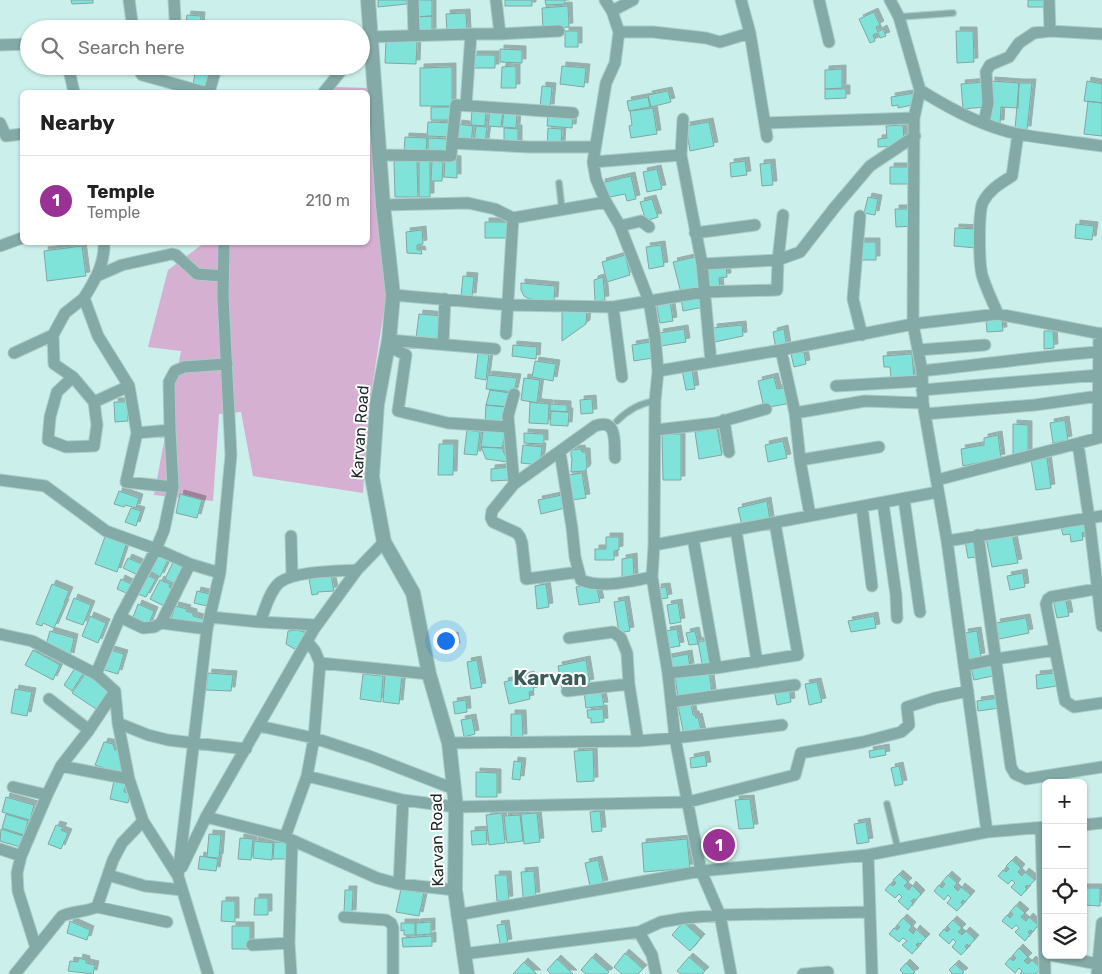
<!DOCTYPE html>
<meta charset="utf-8">
<style>
body{margin:0;font-family:Rubik,sans-serif;background:#f2f2f2;color:#222}
.controls{position:absolute;right:15px;bottom:15px;display:grid;overflow:hidden;border-radius:8px;box-shadow:0 1px 4px #0004}
.controls button{width:45px;height:45px;display:grid;place-items:center;padding:0;border:0;border-bottom:1px solid #e0e0e0;background:#fff;color:#222;font:25px sans-serif}
.you{position:absolute;left:445px;top:640px;width:18px;height:18px;margin:-12px;border:4px solid #fff;border-radius:50%;background:#1a73e8;box-shadow:0 0 0 8px #1a73e833}
.badge{display:grid;place-items:center;width:32px;height:32px;border-radius:50%;background:#9a3296;color:#fff;font-size:16px;font-weight:700}
.pin{position:absolute;translate:-50% -50%;border:2px solid #fff;box-shadow:0 1px 5px #0006}
.list{margin:0;padding:0;list-style:none}
h2{display:flex;justify-content:space-between;align-items:center;height:65px;margin:0;padding:0 20px;font-size:21px}
h2 small{font-size:16px;font-weight:400;color:#767676}
.list li{display:grid;grid-template-columns:32px 1fr auto;gap:15px;align-items:center;box-sizing:border-box;height:90px;padding:0 20px;border-top:1px solid #e0e0e0}
.list b{display:block;font-size:19px;white-space:nowrap}
.list p{margin:0;font-size:16px;white-space:nowrap;color:#767676}
.list em{font-size:16px;font-style:normal;color:#767676}
.icon{flex:none;width:28px;height:28px;fill:none;stroke:currentColor;stroke-width:2;stroke-linecap:round;stroke-linejoin:round}
.map{position:relative;flex:none;width:1102px;height:974px;overflow:hidden}
.search{position:absolute;background:#fff;box-shadow:0 1px 4px #0004;left:20px;top:20px;width:350px;height:55px;display:flex;align-items:center;gap:12px;box-sizing:border-box;padding:0 18px;border-radius:28px;color:#767676;font-size:19px}
.panel{position:absolute;background:#fff;box-shadow:0 1px 4px #0004;left:20px;top:90px;width:350px;height:155px;border-radius:8px}
.map>svg:first-child{display:block}
.green{fill:#d5b0d1}
.building{fill:#7fe3da;stroke:#83a6a2;filter:url(#shadow)}
.lines{fill:none;stroke-linecap:round;stroke-linejoin:round}
.service-casing{stroke:#abccc8;stroke-width:8}
.minor-casing{stroke:#abccc8;stroke-width:13}
.tertiary-casing{stroke:#abccc8;stroke-width:16}
.service{stroke:#83aaa6;stroke-width:5.5}
.minor{stroke:#83aaa6;stroke-width:11}
.tertiary{stroke:#83aaa6;stroke-width:14}
.labels{text-anchor:middle;dominant-baseline:central;stroke-width:4;stroke-linejoin:round;paint-order:stroke}
.street-label{font-size:16px;fill:#1b2928;stroke:#fff}
.district-label{font-size:21px;font-weight:bold;fill:#3c5c59;stroke:#fff}
</style>
<div class="map">
<svg width="1102" height="974" viewBox="0 0 1102 974">
<defs>
<filter id="shadow"><feDropShadow dx="4" dy="-4" stdDeviation="0" flood-color="#0004"/></filter>
</defs>
<rect width="100%" height="100%" fill="#cbf0eb"/>
<path class="green" d="M334 87 367 88V92H332Z
M368 94 386 297 369 407 363 493 253 476 241 412 219 414 213 501 154 495 181 351 148 347 168 270 204 243 368 242Z"/>
<path class="building" d="M71 0H93V3L72 4Z
M378 0H407V4L378 7Z
M415 0H432V16L416 17Z
M505 0H532V6H505Z
M545 0H565V4L546 5Z
M1028 0H1045V7H1028Z
M568 6 569 27 543 29 542 8Z
M874 12 880 25 876 27 878 32 883 29 886 36 880 38 878 33 873 35 875 41 870 43 859 19Z
M466 13 467 32 447 33 446 14Z
M187 15 201 16 200 29H188L189 22H186Z
M432 16V33L416 34V17Z
M565 31H578V47H565Z
M956 31H973L974 62 957 63Z
M386 40 417 41 416 64 385 63Z
M500 49 522 50V63L500 62Z
M473 55H495V68H473Z
M516 66V88H501L502 67Z
M562 66 586 68 584 87 560 84Z
M452 67V106H420V68Z
M196 68 211 71 208 88 193 85Z
M842 69V88L825 89V70Z
M991 81 1019 83 1018 108 1001 107 1000 124 989 123Z
M1087 81 1102 84V103L1084 101Z
M984 82 985 107 963 109 961 84Z
M1019 83H1032L1027 130 1015 129Z
M542 86 552 87 550 108 540 107Z
M825 89H846V98L825 99Z
M668 91 671 102 651 107 648 95Z
M915 93 917 104 898 108V105L892 106 891 97Z
M648 97 650 107 629 111 627 101Z
M1088 101 1102 103V136L1084 134Z
M431 107H453V120H431Z
M653 108 657 134 631 138 629 126 632 125 630 111Z
M472 109 486 110 485 126 471 125Z
M490 109 503 111 501 127 488 126Z
M504 111 517 113 516 128 502 127Z
M548 114 573 116 572 128 547 126Z
M428 122 452 123V137L427 136Z
M709 122 714 146 690 151 686 126Z
M458 124 473 126 471 142 456 141Z
M903 125 904 142 898 146 878 147V139L887 138 886 126Z
M476 126 487 127 485 143 474 142Z
M504 128 518 129V145H504Z
M548 128 562 129 561 146H547Z
M405 137 427 138 426 153 404 152Z
M428 138 449 139V154H428Z
M445 159 457 160V178L444 177Z
M394 161H417L418 197H395Z
M419 161H430V197H419Z
M432 161 443 162 442 181H431Z
M745 161 747 175 731 177 730 163Z
M771 163 773 185 762 186 760 164Z
M890 167H913V184H890Z
M657 169 662 189 647 192 643 172Z
M631 176 636 199 627 201 625 194 605 198 601 183Z
M868 197 878 199 875 215 864 213Z
M652 199 658 217 646 221 640 202Z
M895 209H912L913 226 896 227Z
M485 222H507V238H485Z
M1076 224 1094 226 1092 240 1075 238Z
M955 228 977 229 976 248 954 246Z
M422 230 423 244 417 245V250H421L422 254 407 253 406 232Z
M860 242H876V260H860Z
M661 245 664 266 649 269 646 247Z
M82 246 86 276 47 281 44 251Z
M625 255 630 275 607 282 602 262Z
M695 257 702 288 681 293 673 262Z
M726 264 727 277 719 278 720 290 704 291 703 265Z
M463 276 474 277 472 297 461 296Z
M603 277 605 300 595 301 594 280Z
M521 283 555 286 554 301 529 299 524 296 521 290Z
M702 295 704 307 683 311 681 298Z
M670 300 673 321 660 323 656 303Z
M587 307 586 324 562 341V308Z
M419 314 442 316 440 340 416 338Z
M1002 319 1003 331 987 332 986 320Z
M742 325 743 336 715 342 713 328Z
M684 329 686 342 661 346 659 333Z
M784 329 787 347 776 349 773 332Z
M1044 331H1053L1054 348 1044 349Z
M650 342 652 358 634 361 632 345Z
M513 345 537 347 536 359 512 356Z
M804 352 806 364 794 367 791 354Z
M478 353 489 355 486 380 475 378Z
M912 354 914 379 891 378 890 367H884L883 356Z
M535 361 556 364 553 381 532 377Z
M692 369 695 389 686 390 682 370Z
M488 375 517 378 514 392 486 389Z
M774 377 777 389 788 387 791 403 764 408 758 381Z
M524 378 540 380 537 403 521 400Z
M490 390 510 393 507 407 486 405Z
M592 399 593 413 581 414 580 400Z
M114 402H127L128 421 115 422Z
M530 402 549 404 548 424 529 423Z
M550 404 567 405V412L550 411Z
M486 405 507 407 504 424 485 423Z
M551 411 569 412 568 426 550 425Z
M1065 420 1068 440 1053 443 1050 423Z
M1013 424 1028 425V455H1013Z
M717 428 722 455 699 459 695 432Z
M467 430 480 432 477 455 464 454Z
M483 430H506L502 448 481 447Z
M524 433 544 434V444L524 443Z
M662 434H681V480H663Z
M998 435 1001 458 963 466 961 449 984 445V438Z
M783 441 787 458 768 462 765 445Z
M439 444H454L453 475H438Z
M523 445 542 447 540 465 521 463Z
M481 447 502 448 508 462 486 459Z
M581 449 582 452H586L587 468 585 471 571 472 572 457H571V450Z
M1047 458 1051 488 1036 490 1031 460Z
M511 467V480L491 481V469Z
M582 473 586 498 572 500 568 475Z
M119 491 139 498 136 508 125 505 124 507 114 504Z
M180 494 202 500 197 518 176 513Z
M562 495 565 508 541 514 538 500Z
M767 501 770 520 742 526 738 508Z
M131 508 141 511 136 526 125 522Z
M1084 523 1085 532 1082 533 1083 540 1071 542 1070 534 1063 535 1061 527Z
M1012 533 1018 563 992 567 986 538Z
M106 534 127 542 117 572 95 564Z
M606 537H619V550L614 551V560H595V549H606Z
M973 540 976 557 968 558 965 541Z
M158 555 168 560 160 577 150 571Z
M633 557 634 578 622 581V559Z
M128 558 144 565 140 576 123 568Z
M174 560 185 566 177 585 165 579Z
M1023 573 1025 587 1010 590 1007 576Z
M146 575 156 579 146 597 135 593Z
M331 575 334 591 318 592V594L312 595 309 579Z
M121 579 135 586 131 595 117 589Z
M160 580 170 584 169 587 174 590 166 607 150 599Z
M52 584 69 591 64 603H65L54 628 43 623 42 626 36 624Z
M546 584 549 607 537 609 535 586Z
M596 584 600 602 579 605 576 587Z
M666 587 668 598 659 599 657 588Z
M197 591 214 595 211 607 194 603Z
M1065 596 1069 616 1057 618 1053 599Z
M74 598 91 605 83 625 66 619Z
M625 600 630 631 619 633 614 602Z
M678 603 681 622 670 624 667 605Z
M138 604 154 611 148 626 132 620Z
M175 606 187 609 186 611 193 613V616L204 619 202 627 171 620Z
M90 616 106 623 98 643 82 636Z
M874 616 876 628 851 632 848 621Z
M1026 618 1029 633 999 639 996 623Z
M677 629 680 646 668 648 666 631Z
M297 630 307 633 298 651 286 644 288 631Z
M50 631 74 638 70 657 46 645Z
M695 631 698 644 689 645 686 633Z
M977 631 981 657 968 659 964 633Z
M454 636 456 647 439 650 438 639Z
M708 640 713 667 703 669 698 642Z
M107 649 124 654 118 674 101 669Z
M33 650 60 665 53 680 25 665Z
M688 654 690 667 670 670 667 658Z
M477 660 482 687 471 689 467 662Z
M586 660 590 683 562 690 558 666Z
M994 663 997 675 974 680 971 668Z
M75 668 83 674 72 691 64 685Z
M709 671 712 693 678 698 675 676Z
M208 673 233 675 231 691 206 690Z
M1055 673 1057 686 1037 689 1036 675Z
M85 674 112 692 99 711 72 693Z
M363 674 383 676 381 702 360 699Z
M385 674 402 675 399 704 383 702Z
M530 675 534 691 529 692 530 699 509 704 504 682Z
M817 682 822 702 809 705 805 684Z
M789 687 791 702 777 705 774 690Z
M15 689 32 692 27 716 11 713Z
M601 689 604 706 586 708 584 691Z
M998 698 1000 708 978 711 977 701Z
M466 700 467 712 455 714 453 702Z
M691 703 693 715H695L696 718 698 717 702 734 684 735 678 706Z
M603 709 604 722 591 723V718H588L587 710Z
M511 714H522L523 738H511Z
M472 718 475 734 464 737 461 720Z
M104 742 113 744 115 750H118L122 774 95 765Z
M885 748 886 755 870 758 869 751Z
M593 750 594 781 577 782 574 751Z
M705 755 707 766 691 768 690 758Z
M514 761 522 762 520 780 512 779Z
M899 766 903 784 895 786 891 768Z
M476 772 497 773V797H476Z
M114 781 126 784 124 792 130 793 128 803 110 799Z
M6 797 34 805 30 820 2 812Z
M750 799 754 828 739 829 735 800Z
M600 811 602 831 592 832 590 812Z
M502 813 505 843 489 845 486 815Z
M537 813 540 842 524 844 521 814Z
M6 814 28 821 24 835 2 828Z
M520 815 523 841 507 843 504 816Z
M866 822 869 842 857 844 854 824Z
M56 825 63 827 61 830 68 833 61 849 48 844Z
M1 829 23 836 20 847 0 841Z
M486 830 487 844 472 845 471 831Z
M209 834 221 835 219 858 207 857Z
M240 838 253 839 251 860 238 859Z
M687 839 690 868 644 872 642 843Z
M254 841 273 843 272 860 253 858Z
M274 842 289 843 288 859H273Z
M200 856 218 859 216 871 198 869Z
M598 860 604 884 590 886 585 863Z
M1012 860 1021 868 1018 872 1022 876 1025 872 1035 880 1029 886 1027 885 1025 887 1027 889 1021 896 1011 887 1015 883 1012 880 1008 884 998 876 1003 870 1006 872 1009 869 1006 866Z
M534 871 536 896 523 897 521 872Z
M899 874 908 882 904 886 909 890 912 885 921 894 916 900 914 899 911 901 913 903 908 910 898 901 902 897 899 894 895 898 885 890 890 884 893 886 896 883 893 880Z
M495 875H507L509 900 497 901Z
M948 875 957 883 954 887 958 891 961 887 971 895 965 902 963 900 961 903 963 904 957 911 947 903 951 898 948 895 944 900 934 891 939 885 942 888 945 884 942 882Z
M1083 888H1100V906L1083 905Z
M401 889 424 893 419 916 396 912Z
M345 890H353L352 914 344 913Z
M255 898H268V915H254Z
M222 901H235V922L221 921Z
M1016 905 1025 913 1021 917 1026 921 1029 917 1038 925 1033 932 1031 930 1028 932 1030 934 1025 941 1015 932 1019 928 1016 925 1012 929 1002 921 1007 915 1010 918 1013 914 1010 912Z
M903 918 912 926 909 930 913 934 916 929 926 938 920 944 918 943 916 945 918 947 912 954 902 945 907 941 903 938 899 942 889 934 894 928 897 930 900 927 897 925Z
M953 920 962 928 958 932 962 935 966 931 975 939 969 946 967 944 965 947 967 949 961 955 952 947 956 942 953 939 949 944 939 935 944 929 947 932 950 929 947 926Z
M70 921 90 930 87 940 67 933Z
M431 922V934L416 935V923Z
M683 922 701 938 690 951 672 935Z
M401 923H415V935H404V930L401 931Z
M505 924 508 943 500 944 497 925Z
M232 926H250V949H232Z
M432 936V946L403 947 402 938Z
M1019 948 1028 957 1024 961 1028 964 1032 960 1041 968 1036 974H1020L1022 971 1019 968 1015 973 1005 964 1010 958 1013 961 1016 958 1013 955Z
M625 953 643 969 638 974H622L614 967Z
M592 957 609 972 607 974H586L581 970Z
M689 957 705 971 702 974H681L677 971Z
M79 958 86 960V963L95 965 93 974 68 971 70 961 78 962Z
M557 959 573 974H551L547 970Z
M524 962 537 974H513Z
M906 963 915 972 913 974H902L903 973 900 970Z
M955 964 964 972 962 974H952V973L949 970Z"/>
<g class="lines">
<g class="service-casing">
<path id="service" d="M899 17 953 13
M559 183 562 210
M617 421C628 410 640 403 655 401
M887 804 898 849"/>
</g>
<g class="minor-casing">
<path id="minor" d="M129 0 133 29
M174 0 175 18
M413 0 414 35
M496 0 500 34
M605 0 612 11 619 32 615 63 606 83 593 162 596 179 606 202 620 226 649 301 655 337 658 371 655 401 654 545 652 577 668 673 675 738 701 871 720 915 731 974
M741 0 750 33 767 137
M819 0 829 42
M890 0 899 17 920 90 914 118 913 324 922 371 923 403 947 541 987 832
M1049 0 1050 31
M612 11 633 0
M619 32H653L706 38 720 42 750 33
M0 45 29 44
M361 47 370 37 471 34
M68 66 74 92
M137 66 142 75 204 92
M920 90C950 109 983 127 1018 134 1046 139 1074 142 1102 146
M205 92 210 89 215 72
M324 92 345 66
M466 105 471 34H500L559 31
M683 119 681 155 702 264 711 362
M0 123 6 136 22 134
M765 123 914 118
M984 123 988 103 986 72 990 65 1009 57 1019 43 1034 33 1050 31 1102 34
M452 143 456 105 573 113
M379 155 451 156 452 143 529 147H595
M593 162 681 155
M383 205 468 203 495 209 513 218
M860 216 853 299 862 335
M620 226 641 221 649 227
M695 233 755 225
M0 246 22 238
M702 264 778 260 800 252 835 207 870 166 915 136
M99 275 122 265 172 254 176 255 197 274 223 276
M393 295 509 305 613 307 704 292 777 290 778 260 783 215
M84 298C95 280 105 264 104 242
M613 307 622 377
M998 314C992 301 986 288 982 275 979 263 978 212 983 202 990 189 1001 183 1012 176L1018 134
M506 334 513 218 606 202
M389 340 495 349
M443 343 445 299
M388 346 406 355 398 411 448 423 508 427
M781 350 795 413 800 460 810 515
M918 350 985 345
M14 353 53 335
M658 371 781 350 913 324 998 314 1102 334
M922 371C981 365 1039 356 1098 352
M73 377 54 364 53 335 65 313 84 298 98 336 129 386
M836 386 922 381
M922 390 1099 375
M94 402 73 377 57 392 50 417 48 440 66 447 94 446 97 425 94 402 129 386 137 433
M795 413 865 401 923 403
M925 414 1035 405 1099 396
M724 420 729 452
M170 430 169 382 175 371 184 367 227 364
M656 430 716 423 766 409
M1098 437 1099 333
M1078 444 1089 518 1102 626
M560 452 572 528 575 557 581 580C602 589 630 581 652 577
M800 460 879 447
M0 480 45 486 106 531 156 549 190 564 220 573
M937 480 1102 437
M514 484 508 416 514 394
M904 499 920 612
M883 503 896 595 897 618
M862 507 872 586
M736 530 757 662
M978 535 1011 767 1015 774 1026 779 1102 767
M291 536 292 576
M693 538 716 668
M947 541 1102 516
M654 545 938 492
M579 572 526 579 522 543 520 537 517 533 493 522 491 518 492 511 514 484 595 426C618 418 614 442 615 458
M1102 588 1051 597 1048 599 1046 604 1065 701 1074 707 1102 703
M120 617 143 628 154 627 161 623 207 629
M210 617 260 622 317 625
M260 622C265 610 269 592 279 583 293 571 338 571 357 570
M161 623 190 564
M0 634 32 641 96 674 115 691 118 723 129 779 143 821 178 876 208 974
M569 638 613 632 621 638 627 653 629 684 638 741
M320 663 429 674
M964 666 996 659 1055 650
M668 673 716 668 798 655 775 523
M96 674 120 617 156 549 164 530 173 487 126 482 137 433 170 430 173 487
M567 691 629 684
M49 699 89 730
M671 702 795 685
M118 723 148 735 168 740 246 749
M259 726 314 738 369 756 454 789
M449 743 638 741 675 738 782 725
M61 766 129 779
M307 776 403 800 456 807 688 802 795 775 801 753 863 742 901 732 909 725 907 707 935 698 968 691
M13 787 47 795
M206 817 285 837 377 878 399 884 455 890
M1083 825 1102 823
M1041 828 1045 974
M285 837 307 776 314 738 320 663 315 651 307 641
M0 849 21 856 47 795 61 766 89 730 115 691
M868 855 872 974
M21 856 17 873 18 891 36 948
M182 867 206 817 314 629 357 570 384 542
M108 875 145 886 182 890
M178 876 207 629 220 573 231 455 223 297 224 242
M399 884 403 800
M97 907 167 922
M457 915 701 871 868 855 987 832 1046 827
M344 917 386 920 391 923 393 928V974
M639 932 652 955 656 974
M252 945 289 943
M463 954 639 932 661 922 685 918 720 915 869 912
M1050 955 1098 964
M15 974 62 916C74 911 85 912 97 907L113 860 122 843 143 821
M291 974 289 943 292 840
M803 974 828 972
M1097 974 1102 923"/>
</g>
<g class="tertiary-casing">
<path id="tertiary" d="M368 0 383 205 393 295 389 340 377 404 372 477 384 542 413 593 429 674 449 743 456 807 455 890 467 974"/>
</g>
<use href="#service" class="service"/>
<use href="#minor" class="minor"/>
<use href="#tertiary" class="tertiary"/>
</g>
<g class="labels">
<g class="street-label">
<text transform="translate(360 432) rotate(-86)">Karvan Road</text>
<text transform="translate(437 840) rotate(-91)">Karvan Road</text>
</g>
<g class="district-label">
<text x="550" y="677">Karvan</text>
</g>
</g>
</svg>
<div class="controls">
<button>+</button>
<button>−</button>
<button><svg class="icon" aria-label="locate" viewBox="0 0 24 24"><circle cx="12" cy="12" r="6"/><path d="M12 2v4M12 18v4M2 12h4M18 12h4"/></svg></button>
<button><svg class="icon" aria-label="layers" viewBox="0 0 24 24"><path d="M12 4l9 5-9 5-9-5zM3 14l9 5 9-5"/></svg></button>
</div>
<div class="you"></div>
<div class="pin badge" style="left:719px;top:845px">1</div>
<div class="search"><svg class="icon" aria-label="search" viewBox="0 0 24 24"><circle cx="10" cy="10" r="6"/><path d="M15 15l6 6"/></svg>Search here</div>
<section class="panel">
<h2>Nearby<small></small></h2>
<ul class="list">
<li><span class="badge">1</span><div><b>Temple</b><p>Temple</p></div><em>210 m</em></li>
</ul>
</section>
</div>
